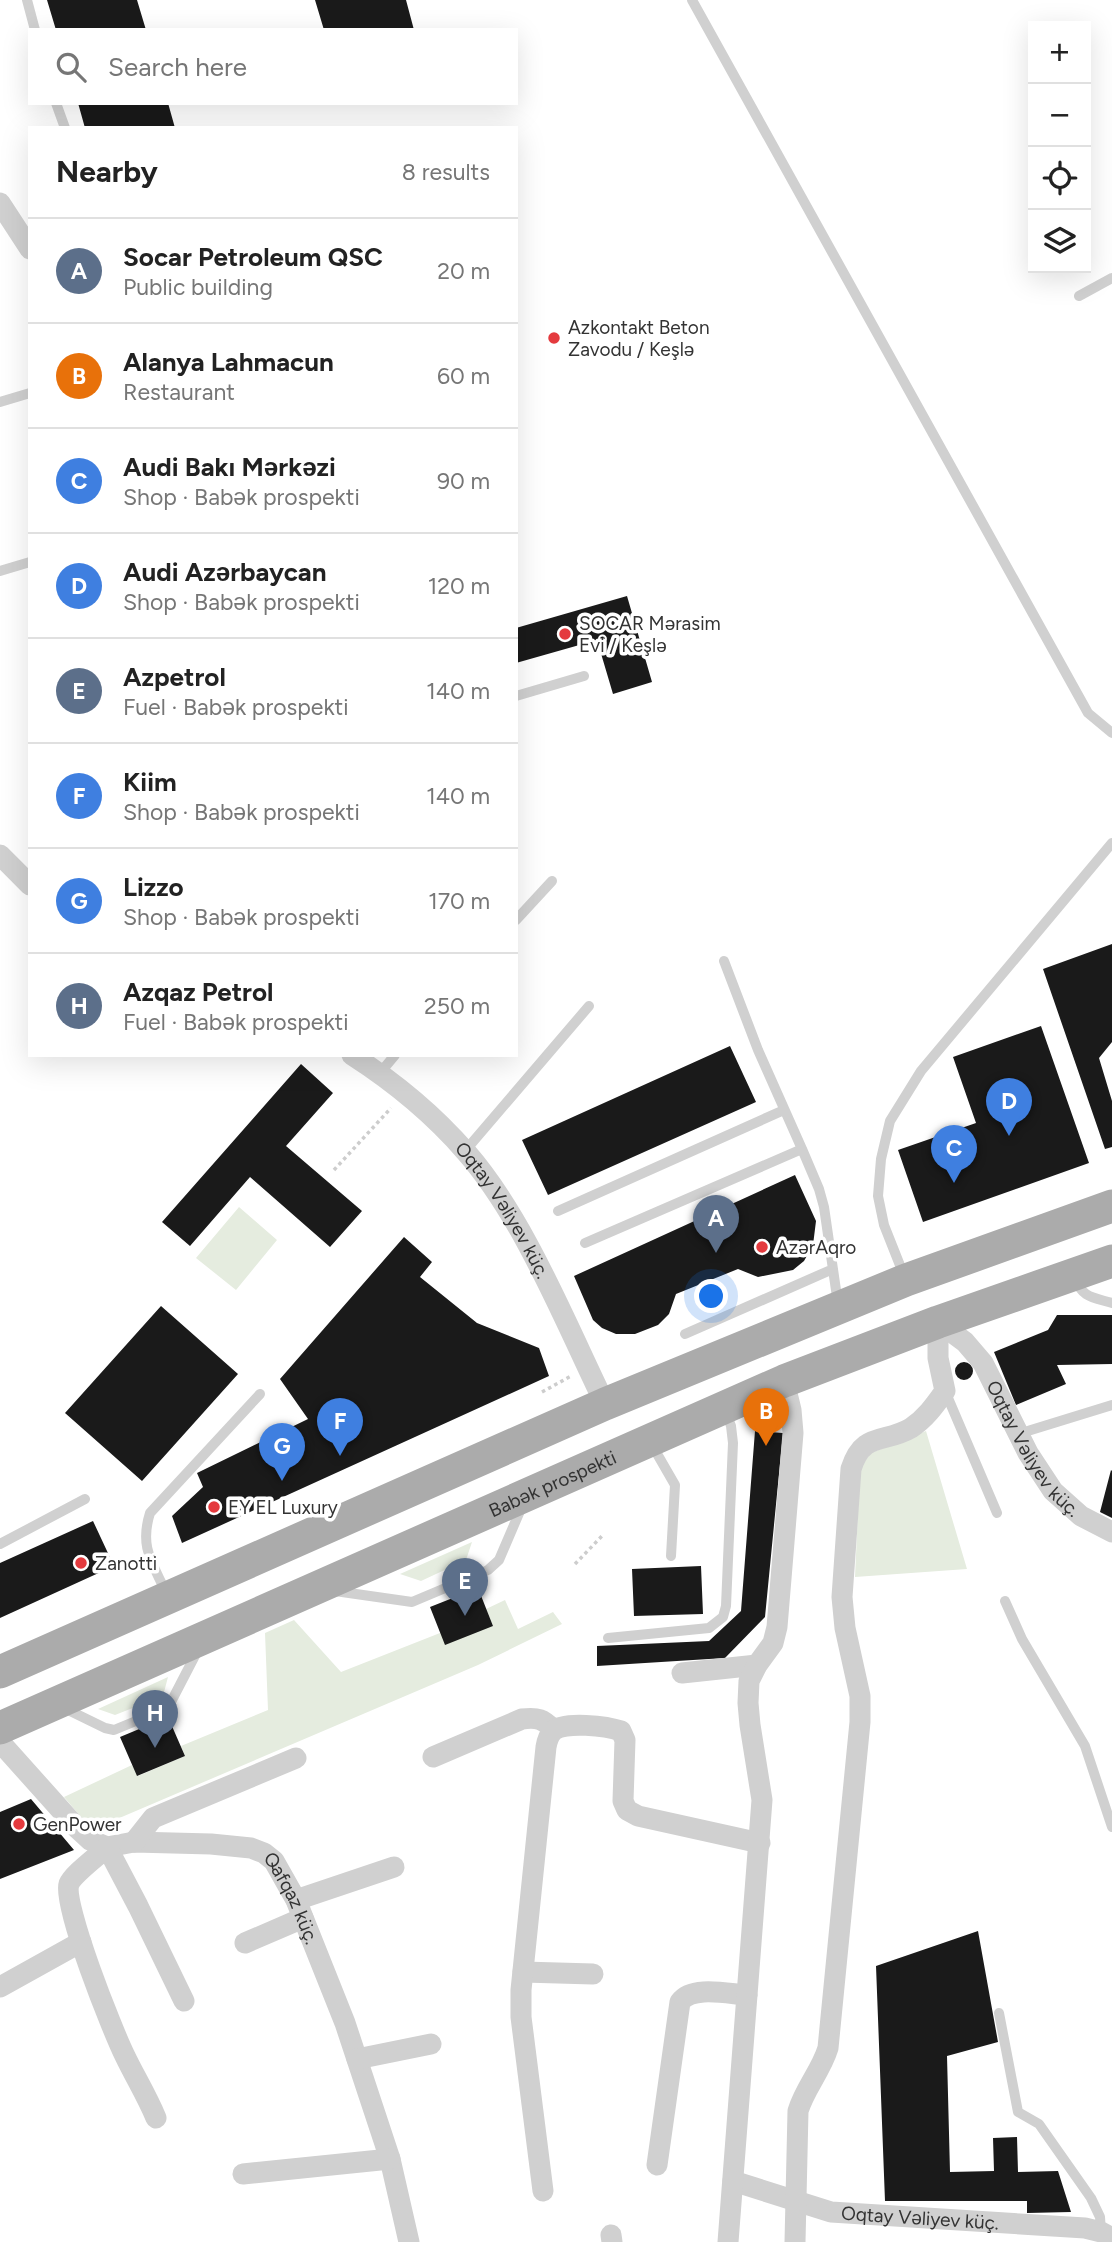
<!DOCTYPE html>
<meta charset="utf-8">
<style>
body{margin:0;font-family:Figtree,sans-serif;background:#f6f6f6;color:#222}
.controls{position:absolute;right:21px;top:21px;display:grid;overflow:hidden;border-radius:0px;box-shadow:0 7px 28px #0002}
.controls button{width:63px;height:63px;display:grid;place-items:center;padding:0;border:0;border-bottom:2px solid #e0e0e0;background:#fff;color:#222;font:35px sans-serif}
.you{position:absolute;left:712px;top:1297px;width:24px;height:24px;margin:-18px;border:5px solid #fff;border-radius:50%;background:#1a73e8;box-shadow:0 0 0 10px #1a73e833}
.badge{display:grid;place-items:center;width:46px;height:46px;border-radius:50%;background:#e43a3e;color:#fff;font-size:23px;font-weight:700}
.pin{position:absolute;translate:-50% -58px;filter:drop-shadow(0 2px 4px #0008)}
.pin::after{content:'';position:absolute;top:37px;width:24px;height:21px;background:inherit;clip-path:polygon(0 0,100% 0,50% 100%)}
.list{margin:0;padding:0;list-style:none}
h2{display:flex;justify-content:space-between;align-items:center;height:91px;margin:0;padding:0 28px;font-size:30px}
h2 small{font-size:23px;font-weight:400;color:#767676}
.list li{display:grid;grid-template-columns:46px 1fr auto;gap:21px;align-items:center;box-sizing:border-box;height:105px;padding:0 28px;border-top:2px solid #e0e0e0}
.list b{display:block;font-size:26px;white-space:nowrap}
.list p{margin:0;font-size:23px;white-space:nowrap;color:#767676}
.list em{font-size:23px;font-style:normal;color:#767676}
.icon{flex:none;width:38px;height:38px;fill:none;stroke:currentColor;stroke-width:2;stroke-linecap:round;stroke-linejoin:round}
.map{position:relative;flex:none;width:1112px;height:2242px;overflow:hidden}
.search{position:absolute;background:#fff;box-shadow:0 7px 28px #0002;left:28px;top:28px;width:490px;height:77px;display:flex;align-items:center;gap:18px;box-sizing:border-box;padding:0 24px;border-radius:0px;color:#767676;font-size:26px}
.panel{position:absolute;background:#fff;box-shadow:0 7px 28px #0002;left:28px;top:126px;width:490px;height:931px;border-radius:0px}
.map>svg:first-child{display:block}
.green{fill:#e5ecdf}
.building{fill:#1a1a1a}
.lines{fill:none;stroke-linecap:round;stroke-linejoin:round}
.path{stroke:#cdcdcd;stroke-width:3.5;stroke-dasharray:3.5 3.5;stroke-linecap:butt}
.lane{stroke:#d0d0d0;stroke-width:10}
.street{stroke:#d0d0d0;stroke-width:21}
.primary{stroke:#ababab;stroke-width:33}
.poi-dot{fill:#e43a3e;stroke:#fff;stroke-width:2.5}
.labels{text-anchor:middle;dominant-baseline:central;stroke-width:7;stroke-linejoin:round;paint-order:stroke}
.poi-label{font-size:19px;fill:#333;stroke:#fff;text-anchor:start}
.street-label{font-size:19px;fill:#333;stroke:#fff}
</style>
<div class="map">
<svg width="1112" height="2242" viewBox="0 0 1112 2242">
<rect width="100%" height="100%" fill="#fff"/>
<path class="green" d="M239 1207 277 1240 236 1290 196 1258Z
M926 1431 967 1569 855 1577 860 1468 871 1453Z
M472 1542 466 1560 421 1581 400 1574Z
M505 1600 518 1629 553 1612 562 1624 478 1665 103 1825 87 1824 64 1797 132 1765 138 1776 185 1756 181 1746 268 1710 265 1633 294 1620 341 1672 440 1633 493 1626 486 1609Z
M168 1677 163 1696 115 1715 98 1709Z"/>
<path class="building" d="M47 0H137L146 30H56Z
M315 0H406L414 30H324Z
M78 103H168L175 128H85Z
M627 596 652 682 613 694 597 640 516 663V628Z
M1112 944V1042L1099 1058 1112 1101V1147L1105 1149 1043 969Z
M1041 1026 1089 1163 923 1222 898 1150 976 1123 953 1057Z
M730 1046 756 1102 548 1195 522 1140Z
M301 1064 333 1093 286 1146 362 1211 330 1247 250 1177 190 1246 162 1222Z
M795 1175 816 1221 813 1245 804 1261 793 1270 758 1277 738 1269 676 1294 669 1314 658 1325 635 1334H616L602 1328 593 1320 574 1276Z
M404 1237 432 1262 420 1277 477 1323 539 1348 549 1376 182 1543 172 1516 203 1487 197 1473 308 1419 280 1379Z
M161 1306 238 1374 142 1481 65 1413Z
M1057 1315H1112V1364L1057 1365 1066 1384 1016 1405 994 1352 1048 1330Z
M955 1371a9 9 0 1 1 18 0a9 9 0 1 1-18 0Z
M755 1431 783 1433 765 1617 725 1658 597 1666V1646L709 1641 741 1611Z
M1111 1470 1112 1471V1518L1100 1512Z
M93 1521 114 1566 0 1618V1563Z
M701 1566 703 1614 634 1616 632 1569Z
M478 1588 493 1626 445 1645 430 1607Z
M168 1717 185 1756 137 1776 120 1737Z
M31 1799 74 1850 0 1879V1812Z
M978 1931 998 2042 947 2056 950 2172 994 2171 993 2138 1017 2137 1018 2172 1058 2171 1071 2212 1027 2213V2201H885L876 1966Z"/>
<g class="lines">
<path class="path" d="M334 1170 391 1108
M542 1392 571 1376
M575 1564 602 1536"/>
<path class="lane" d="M27 0 35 30
M692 0 1088 713 1112 733
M56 103 65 128
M1079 296 1112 278
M0 402 30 393
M0 571 30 562
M516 696 584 676
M516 920 552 881
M724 961 758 1050 802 1149
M380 1073 395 1055
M465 1151 589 1006
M558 1211 784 1110
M585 1243 802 1149 819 1189 824 1207 838 1304
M1074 1277C1083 1298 1091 1297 1112 1303
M905 1278 884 1225 878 1196 881 1159 890 1121 921 1071 1112 843
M685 1334 833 1269
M945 1391 997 1513
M1018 1434 1112 1405
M652 1445 675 1485 671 1556
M0 1544 85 1499
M335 1591 412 1602 488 1570 499 1560 523 1504
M167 1595C153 1563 139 1548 150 1513L260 1394
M1005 1601 1022 1639 1085 1746 1112 1827
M608 1638 709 1628 723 1617 726 1606 733 1443 731 1426 725 1410
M64 1708 105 1728 114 1730 165 1709 171 1702 199 1648
M999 2013 1018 2112 1039 2124 1091 2198 1100 2217 1101 2232"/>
<g class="street">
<path d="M0 203 30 249"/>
<path d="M0 855 30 885"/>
<path id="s1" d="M352 1055C394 1082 433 1114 466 1152 524 1218 566 1324 605 1404"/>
<path id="s2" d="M938 1322 965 1342 983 1363 1028 1453 1053 1491 1081 1516 1112 1532"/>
<path d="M682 1673 757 1665"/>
<path id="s3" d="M0 1742 77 1828 90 1840 107 1847 134 1842 211 1844 251 1848 264 1853 274 1861 296 1900 345 2023 390 2159 409 2242"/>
<path d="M433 1757 522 1719C538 1717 543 1719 554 1730"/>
<path d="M134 1842 153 1818 296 1758"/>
<path d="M296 1900 394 1867"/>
<path d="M245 1943 303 1918"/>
<path d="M523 1972 593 1974"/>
<path d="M0 1987 81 1942"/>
<path d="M357 2059 431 2044"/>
<path d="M156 2118C147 2096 135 2077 125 2056 113 2032 62 1904 69 1884 73 1874 98 1856 107 1847L138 1906 184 2001"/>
<path d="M657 2165 680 2002C692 1985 729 1994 747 1995"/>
<path d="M243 2174 390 2159"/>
<path id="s4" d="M733 2181 831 2212 1085 2228 1101 2232 1112 2238"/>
<path d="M543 2191 521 2017V1990L546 1747C547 1741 549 1735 553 1731 564 1721 607 1726 621 1731L625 1740 623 1801 627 1810 638 1816 760 1843"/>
<path d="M611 2235 612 2242"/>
<path d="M728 2242 762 1800 750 1725 748 1703 749 1681 757 1665 773 1643 777 1627 793 1433 791 1410 784 1381"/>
<path d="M795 2242 798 2111C805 2088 821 2071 828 2048L860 1722V1696L845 1628 842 1597 851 1469C863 1431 884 1444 911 1428 926 1418 935 1405 945 1391L938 1358V1322"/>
</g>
<g class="primary">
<path d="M0 1672 605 1404 906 1280 1112 1206"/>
<path id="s5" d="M0 1728 784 1381 938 1322 1112 1261"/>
</g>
</g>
<g class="poi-dot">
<circle cx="554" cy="338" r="7"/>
<circle cx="565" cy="634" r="7"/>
<circle cx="762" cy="1247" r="7"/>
<circle cx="214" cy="1507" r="7"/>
<circle cx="81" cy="1563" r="7"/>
<circle cx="19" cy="1824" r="7"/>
</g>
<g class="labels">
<g class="poi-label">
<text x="568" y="327">Azkontakt Beton<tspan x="568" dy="22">Zavodu / Keşlə</tspan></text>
<text x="579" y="623">SOCAR Mərasim<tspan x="579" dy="22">Evi / Keşlə</tspan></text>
<text x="776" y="1247">AzərAqro</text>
<text x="228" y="1507">EY EL Luxury</text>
<text x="95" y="1563">Zanotti</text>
<text x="33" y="1824">GenPower</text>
</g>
<g class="street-label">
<text stroke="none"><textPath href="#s1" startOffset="219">Oqtay Vəliyev küç.</textPath></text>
<text stroke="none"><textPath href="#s2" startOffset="161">Oqtay Vəliyev küç.</textPath></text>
<text stroke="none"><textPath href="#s5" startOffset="604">Babək prospekti</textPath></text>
<text stroke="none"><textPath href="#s3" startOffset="364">Qafqaz küç.</textPath></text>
<text stroke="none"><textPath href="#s4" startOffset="192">Oqtay Vəliyev küç.</textPath></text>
</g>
</g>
</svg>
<div class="controls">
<button>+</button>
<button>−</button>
<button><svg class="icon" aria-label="locate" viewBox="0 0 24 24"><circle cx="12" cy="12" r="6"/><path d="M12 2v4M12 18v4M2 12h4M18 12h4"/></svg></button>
<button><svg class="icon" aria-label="layers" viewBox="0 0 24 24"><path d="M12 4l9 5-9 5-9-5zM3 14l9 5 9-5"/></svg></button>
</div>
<div class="you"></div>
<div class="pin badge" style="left:716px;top:1253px;background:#5c6f8a">A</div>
<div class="pin badge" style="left:766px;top:1446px;background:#e8710a">B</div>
<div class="pin badge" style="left:954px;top:1183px;background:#3f7fe0">C</div>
<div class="pin badge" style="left:1009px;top:1136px;background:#3f7fe0">D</div>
<div class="pin badge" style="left:465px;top:1616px;background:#5c6f8a">E</div>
<div class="pin badge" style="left:340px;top:1456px;background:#3f7fe0">F</div>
<div class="pin badge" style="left:282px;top:1481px;background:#3f7fe0">G</div>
<div class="pin badge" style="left:155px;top:1748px;background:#5c6f8a">H</div>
<div class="search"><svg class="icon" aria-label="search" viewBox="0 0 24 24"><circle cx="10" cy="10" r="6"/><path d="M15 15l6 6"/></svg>Search here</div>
<section class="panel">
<h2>Nearby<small>8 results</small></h2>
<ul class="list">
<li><span class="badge" style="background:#5c6f8a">A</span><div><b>Socar Petroleum QSC</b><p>Public building</p></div><em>20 m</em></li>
<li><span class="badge" style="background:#e8710a">B</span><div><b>Alanya Lahmacun</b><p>Restaurant</p></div><em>60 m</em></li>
<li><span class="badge" style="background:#3f7fe0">C</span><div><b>Audi Bakı Mərkəzi</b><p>Shop · Babək prospekti</p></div><em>90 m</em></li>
<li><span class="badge" style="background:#3f7fe0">D</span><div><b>Audi Azərbaycan</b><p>Shop · Babək prospekti</p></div><em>120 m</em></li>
<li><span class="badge" style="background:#5c6f8a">E</span><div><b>Azpetrol</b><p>Fuel · Babək prospekti</p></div><em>140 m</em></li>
<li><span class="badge" style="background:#3f7fe0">F</span><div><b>Kiim</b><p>Shop · Babək prospekti</p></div><em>140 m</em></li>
<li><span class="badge" style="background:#3f7fe0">G</span><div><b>Lizzo</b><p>Shop · Babək prospekti</p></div><em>170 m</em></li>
<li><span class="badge" style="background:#5c6f8a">H</span><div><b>Azqaz Petrol</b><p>Fuel · Babək prospekti</p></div><em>250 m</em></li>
</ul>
</section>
</div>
